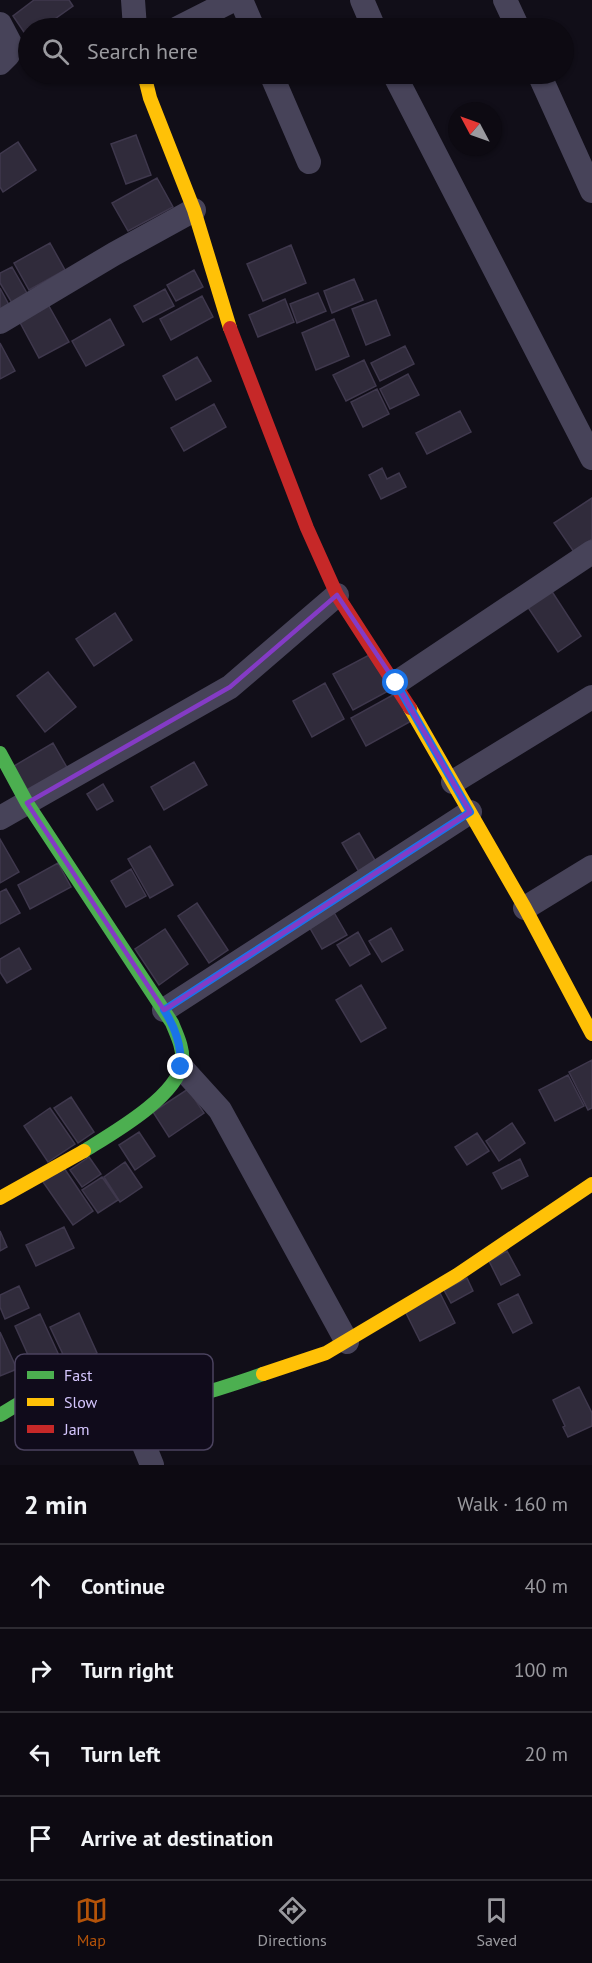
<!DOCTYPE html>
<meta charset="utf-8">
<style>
body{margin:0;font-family:"PT Sans",sans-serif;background:#1b1820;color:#f1f3f6}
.compass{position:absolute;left:448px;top:102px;width:54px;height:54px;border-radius:50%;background:#0d0a12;box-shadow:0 2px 4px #0004;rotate:311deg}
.stop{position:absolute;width:18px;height:18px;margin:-14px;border:4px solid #1a73e8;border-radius:50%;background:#fff}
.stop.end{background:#1a73e8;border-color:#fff;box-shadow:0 2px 6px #0008}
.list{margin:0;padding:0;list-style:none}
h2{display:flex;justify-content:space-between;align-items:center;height:78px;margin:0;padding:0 24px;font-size:26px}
h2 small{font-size:20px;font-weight:400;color:#9a9a9f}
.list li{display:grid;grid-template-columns:39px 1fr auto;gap:18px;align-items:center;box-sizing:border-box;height:84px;padding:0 24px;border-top:2px solid #2d2b32}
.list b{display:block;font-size:22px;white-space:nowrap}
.list em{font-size:20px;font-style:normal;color:#9a9a9f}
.icon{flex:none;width:33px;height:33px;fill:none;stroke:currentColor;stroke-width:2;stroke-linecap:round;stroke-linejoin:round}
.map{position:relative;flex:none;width:592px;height:1465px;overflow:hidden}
.search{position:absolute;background:#0d0a12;box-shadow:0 2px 4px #0004;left:18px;right:18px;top:18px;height:66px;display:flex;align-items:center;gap:15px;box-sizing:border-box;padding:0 21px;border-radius:33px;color:#9a9a9f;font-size:22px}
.sheet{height:414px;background:#0d0a12}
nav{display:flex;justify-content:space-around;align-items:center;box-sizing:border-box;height:84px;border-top:2px solid #2d2b32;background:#0d0a12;font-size:16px;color:#9a9a9f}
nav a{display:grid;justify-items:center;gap:3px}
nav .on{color:#b45309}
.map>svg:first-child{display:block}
.building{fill:#302b3b;stroke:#3f384d;stroke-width:1.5}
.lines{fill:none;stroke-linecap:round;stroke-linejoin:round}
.street{stroke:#474359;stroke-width:24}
.fast{stroke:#4caf50;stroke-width:14}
.slow{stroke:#ffc107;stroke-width:14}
.jam{stroke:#c62828;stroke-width:14}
.route{stroke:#1a73e8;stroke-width:8}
.marked{fill:none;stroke:#843bc5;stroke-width:4.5;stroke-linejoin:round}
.key{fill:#100b1b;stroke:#4b435f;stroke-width:1.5}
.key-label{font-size:16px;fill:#d5c6fe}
</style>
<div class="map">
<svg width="592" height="1465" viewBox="0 0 592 1465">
<rect width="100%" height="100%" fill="#110e18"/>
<path class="building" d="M34 0H69L73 6 42 28H28V38L13 16Z
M136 135 151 175 126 184 111 144Z
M18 142 36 170 3 192 0 187V154Z
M157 178 173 207 128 231 112 203Z
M50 243 65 270 29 290 14 263Z
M291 245 306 283 263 301 247 264Z
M12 267 28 295 12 303 0 283V273Z
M194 270 203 287 176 301 167 285Z
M354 279 363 300 332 313 324 291Z
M0 288 9 305 0 310Z
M165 289 174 306 143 322 134 306Z
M318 293 326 311 297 323 290 304Z
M202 296 213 317 171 340 160 319Z
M45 299 69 342 39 358 16 315Z
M285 299 294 322 258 337 249 315Z
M376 300 390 335 366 345 352 309Z
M110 319 124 345 86 366 72 341Z
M334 319 349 356 316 370 302 333Z
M0 343 15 371 0 379Z
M405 346 414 364 380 381 371 363Z
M197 357 211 381 176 400 163 376Z
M364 360 376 386 346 401 333 375Z
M408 374 419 395 390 409 380 389Z
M377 389 389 414 363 427 351 402Z
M214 404 226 427 184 451 171 428Z
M460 411 471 432 427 454 416 433Z
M382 468 387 479 399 473 406 487 381 499 369 475Z
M592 498V539L574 552 554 523Z
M549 587 581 636 558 652 525 603Z
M115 613 132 640 94 666 76 639Z
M373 653 392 689 353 710 333 674Z
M48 672 76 707 45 732 17 696Z
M325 683 344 719 312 737 293 701Z
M400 691 415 719 366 746 351 718Z
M53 743 69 771 30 794 14 766Z
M194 762 207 785 164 810 151 787Z
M103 784 113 801 97 810 87 794Z
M359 833 376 862 359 872 342 843Z
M0 839 19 872 0 883Z
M150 846 173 885 150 898 128 859Z
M58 863 71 887 30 909 18 885Z
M131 869 146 896 126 907 111 881Z
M6 889 20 913 0 924V892Z
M197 903 228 950 209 963 178 916Z
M332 909 347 935 322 949 307 923Z
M391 928 403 950 382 962 369 941Z
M165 929 188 964 159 985 135 949Z
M358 932 370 954 350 966 337 945Z
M19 948 31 969 7 983 0 972V959Z
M361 985 386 1028 361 1042 336 1000Z
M592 1060V1108L588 1110 569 1072Z
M568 1075 584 1106 555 1121 539 1090Z
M188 1089 204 1113 169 1137 153 1112Z
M71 1097 94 1132 78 1143 54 1108Z
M50 1108 75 1144 48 1162 24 1126Z
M512 1123 525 1143 499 1161 486 1141Z
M139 1132 155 1156 135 1170 119 1145Z
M477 1133 489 1151 467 1165 455 1147Z
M89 1157 101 1174 82 1187 70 1170Z
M520 1159 528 1176 502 1189 493 1173Z
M125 1162 142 1187 120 1202 104 1177Z
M64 1168 93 1211 73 1225 43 1182Z
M102 1177 118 1200 98 1213 82 1190Z
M64 1227 74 1248 36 1266 26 1245Z
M0 1231 7 1247 0 1251Z
M507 1251 520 1275 501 1285 489 1261Z
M467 1278 473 1291 451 1303 444 1290Z
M19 1286 29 1308 5 1319 0 1307V1295Z
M440 1293 455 1323 420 1341 405 1311Z
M518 1294 532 1323 513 1333 498 1304Z
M79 1313 97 1353 69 1367 50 1327Z
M40 1314 63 1364 37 1375 15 1326Z
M0 1332 17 1369 0 1376Z
M579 1387 592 1413V1426L568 1437 563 1427 565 1426 553 1400Z"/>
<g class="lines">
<path class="street" d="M133 0 135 28
M241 0 253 28
M362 0 374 28
M505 0 518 28
M0 24 11 45 8 55 0 63
M178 28 233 0
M271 74 309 162
M394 74 592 458
M539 74 592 191
M0 322 114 254 194 210
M396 683 592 552
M453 782 592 697
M0 818 230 687 337 595
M525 908 592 867
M164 1010 470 812
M181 1067 220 1110 347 1342
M122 1391 152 1465"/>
<path class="fast" d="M0 753 27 803 172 1023C177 1035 184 1049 182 1063 177 1097 111 1134 84 1151
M0 1415C31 1397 63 1371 101 1382 118 1386 135 1398 152 1400 179 1404 236 1383 263 1374"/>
<path class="slow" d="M144 74 150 98 194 210 230 328
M410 708 525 908 592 1034
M0 1198 84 1151
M263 1374 326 1353 457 1275 592 1184"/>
<path class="jam" d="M230 328 307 528 337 595 410 708"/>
</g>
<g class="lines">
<path class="route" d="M181 1067C181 1045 176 1029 164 1010L470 812 396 683"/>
</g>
<path class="marked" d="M337 595 396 683 470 812 164 1010 27 803 230 687Z"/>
<rect x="15" y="1354" width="198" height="96" rx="9" class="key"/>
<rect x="27" y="1371" width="27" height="8" fill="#4caf50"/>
<rect x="27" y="1398" width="27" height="8" fill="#ffc107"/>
<rect x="27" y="1425" width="27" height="8" fill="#c62828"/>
<g class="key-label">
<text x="64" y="1381">Fast</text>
<text x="64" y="1408">Slow</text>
<text x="64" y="1435">Jam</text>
</g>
</svg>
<svg class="compass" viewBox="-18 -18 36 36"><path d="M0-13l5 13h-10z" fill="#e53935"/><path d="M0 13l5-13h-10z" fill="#9a9a9f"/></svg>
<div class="stop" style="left:396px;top:683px"></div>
<div class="stop end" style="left:181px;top:1067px"></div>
<div class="search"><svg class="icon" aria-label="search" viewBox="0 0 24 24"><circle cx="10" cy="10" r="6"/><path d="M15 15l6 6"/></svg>Search here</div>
</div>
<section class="sheet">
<h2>2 min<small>Walk · 160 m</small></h2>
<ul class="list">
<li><svg class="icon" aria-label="ahead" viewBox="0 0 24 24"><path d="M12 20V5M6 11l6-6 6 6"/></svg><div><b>Continue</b></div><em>40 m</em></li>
<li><svg class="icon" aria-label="right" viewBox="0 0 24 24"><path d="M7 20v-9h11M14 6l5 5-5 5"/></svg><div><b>Turn right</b></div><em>100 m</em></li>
<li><svg class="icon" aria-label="left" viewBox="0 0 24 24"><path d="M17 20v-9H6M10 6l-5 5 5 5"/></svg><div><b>Turn left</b></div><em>20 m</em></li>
<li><svg class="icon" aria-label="arrive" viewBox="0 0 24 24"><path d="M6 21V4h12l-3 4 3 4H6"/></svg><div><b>Arrive at destination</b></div></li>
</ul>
</section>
<nav>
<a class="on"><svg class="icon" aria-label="map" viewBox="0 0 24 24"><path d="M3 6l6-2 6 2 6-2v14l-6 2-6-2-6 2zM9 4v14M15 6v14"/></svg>Map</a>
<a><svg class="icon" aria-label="directions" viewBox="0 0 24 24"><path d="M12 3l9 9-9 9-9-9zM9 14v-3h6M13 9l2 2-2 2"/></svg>Directions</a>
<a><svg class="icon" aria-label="saved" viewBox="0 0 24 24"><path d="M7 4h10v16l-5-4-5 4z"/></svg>Saved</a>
</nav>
